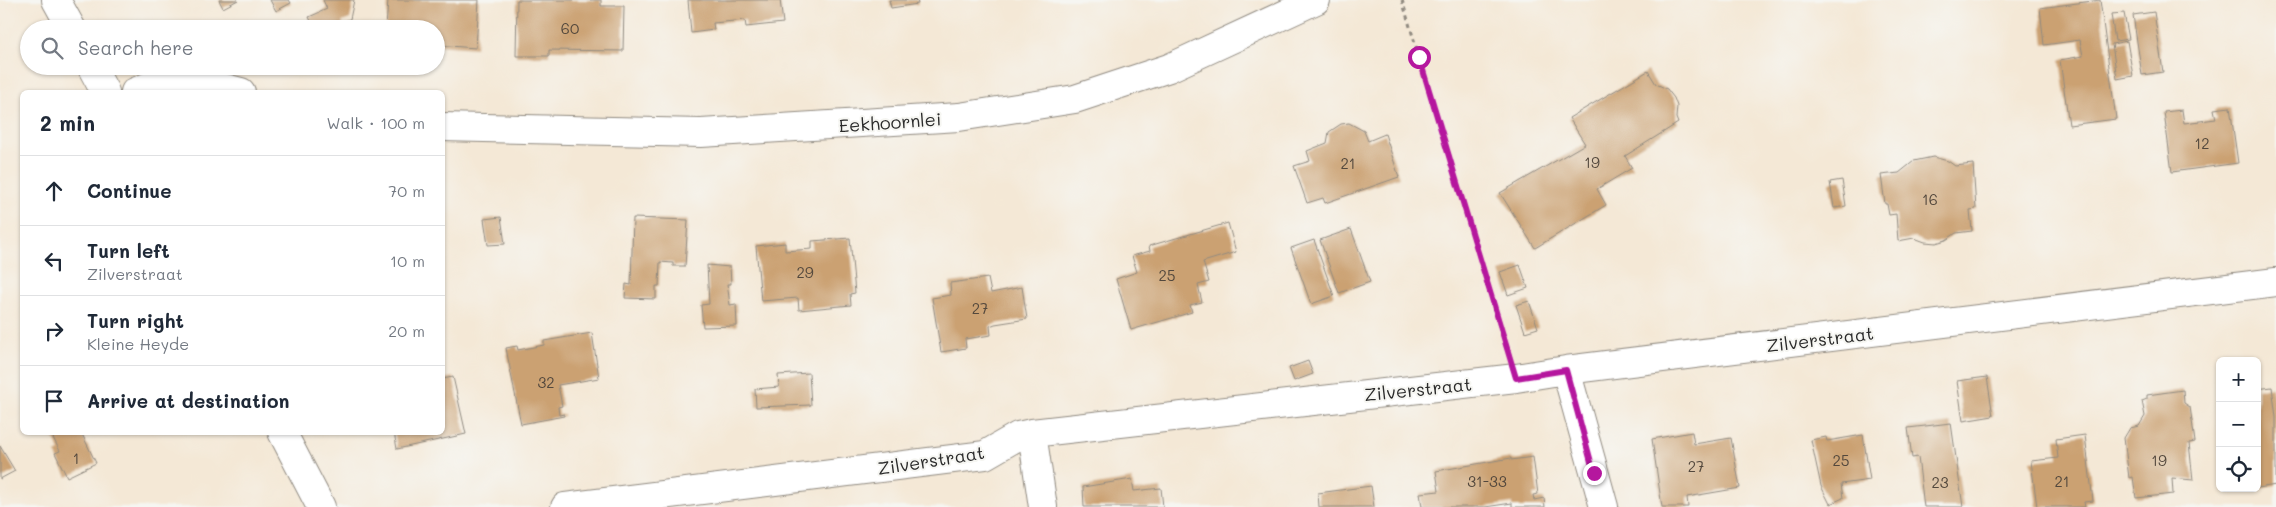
<!DOCTYPE html>
<meta charset="utf-8">
<style>
body{margin:0;font-family:Mali,sans-serif;background:#f2f2f3;color:#1f2937}
.controls{position:absolute;right:15px;bottom:15px;display:grid;overflow:hidden;border-radius:8px;box-shadow:0 1px 4px #0004}
.controls button{width:45px;height:45px;display:grid;place-items:center;padding:0;border:0;border-bottom:1px solid #e0e1e3;background:#fff;color:#1f2937;font:25px sans-serif}
.stop{position:absolute;width:15px;height:15px;margin:-11px;border:4px solid #b5179e;border-radius:50%;background:#fff}
.stop.end{background:#b5179e;border-color:#fff;box-shadow:0 1px 5px #0008}
.list{margin:0;padding:0;list-style:none}
h2{display:flex;justify-content:space-between;align-items:center;height:65px;margin:0;padding:0 20px;font-size:21px}
h2 small{font-size:16px;font-weight:400;color:#747a83}
.list li{display:grid;grid-template-columns:32px 1fr auto;gap:15px;align-items:center;box-sizing:border-box;height:70px;padding:0 20px;border-top:1px solid #e0e1e3}
.list b{display:block;font-size:19px;white-space:nowrap}
.list p{margin:0;font-size:16px;white-space:nowrap;color:#747a83}
.list em{font-size:16px;font-style:normal;color:#747a83}
.icon{flex:none;width:28px;height:28px;fill:none;stroke:currentColor;stroke-width:2;stroke-linecap:round;stroke-linejoin:round}
.map{position:relative;flex:none;width:2276px;height:507px;overflow:hidden}
.search{position:absolute;background:#fff;box-shadow:0 1px 4px #0004;left:20px;top:20px;width:425px;height:55px;display:flex;align-items:center;gap:12px;box-sizing:border-box;padding:0 18px;border-radius:28px;color:#747a83;font-size:19px}
.panel{position:absolute;background:#fff;box-shadow:0 1px 4px #0004;left:20px;top:90px;width:425px;height:345px;border-radius:8px}
.map>svg:first-child{display:block}
.building{fill:#cba172}
.lines{fill:none;stroke-linecap:round;stroke-linejoin:round}
.minor-casing{stroke:#908a80;stroke-width:30}
.path{stroke:#908a80;stroke-width:3;stroke-dasharray:4 4;stroke-linecap:butt}
.minor{stroke:#fff;stroke-width:28}
.route{stroke:#b5179e;stroke-width:6}
.labels{text-anchor:middle;dominant-baseline:central;stroke-width:4;stroke-linejoin:round;paint-order:stroke}
.number-label{font-size:15px;fill:#53483d}
.street-label{font-size:18px;fill:#2b2b2b;stroke:#f6f6f2}
</style>
<div class="map">
<svg width="2276" height="507" viewBox="0 0 2276 507">
<rect width="100%" height="100%" fill="#f6f6f2"/>
<filter id="ink" filterUnits="userSpaceOnUse"><feTurbulence type="fractalNoise" baseFrequency=".02" numOctaves="2"/><feDisplacementMap in="SourceGraphic" scale="10" xChannelSelector="R" yChannelSelector="G"/><feConvolveMatrix kernelMatrix="1 2 1 2 8 2 1 2 1" color-interpolation-filters="sRGB"/></filter>
<filter id="wash" filterUnits="userSpaceOnUse"><feTurbulence type="fractalNoise" baseFrequency=".0096" numOctaves="4" result="noise"/><feDisplacementMap in="SourceGraphic" scale="20" xChannelSelector="R" yChannelSelector="G"/><feGaussianBlur stdDeviation="1.12" result="paint"/><feColorMatrix in="noise" values="0 0 0 0 0 0 0 0 0 0 0 0 0 0 0 0 0 1.4 0 .05"/><feComposite in="paint" operator="in"/></filter>
<g filter="url(#wash)">
<rect width="100%" height="100%" fill="#f4e8d6"/>
<g id="blocks">
<path class="building" d="M219 0H238L223 8Z
M270 0H289L291 3 276 11Z
M323 0H354L350 19 342 22 345 29H315L309 17 327 9Z
M388 0H479L476 48 436 45V29L386 28Z
M517 0H601V6H624L623 51 549 50V56H516Z
M688 0H780L783 23 746 27 745 20 713 23 714 30 691 33Z
M889 0H917L918 4 891 8Z
M2100 0 2116 119 2069 125 2060 60 2083 56 2080 40 2044 45 2040 8Z
M2154 12 2163 72 2142 75 2133 15Z
M2124 13 2129 39 2115 41 2111 14Z
M2127 41 2133 76 2117 79 2112 44Z
M1648 71 1656 84 1667 89 1674 98 1677 106 1676 118 1678 123 1625 156 1632 168 1597 189 1606 205 1535 248 1500 193 1585 144 1569 118Z
M2230 107 2238 163 2172 172 2164 112 2182 110 2184 123 2216 119 2214 109Z
M1349 123 1364 131 1368 141 1385 134 1399 177 1325 203 1323 198 1307 203 1294 166 1310 161 1307 151 1327 143 1329 132 1341 124Z
M1933 157 1948 161 1955 166 1973 164 1976 209 1970 210 1972 231 1956 233 1946 240 1936 243 1925 242 1914 238 1898 241 1896 214 1889 215 1887 204H1885L1881 175 1899 173 1914 161Z
M1842 180 1846 206 1834 208 1830 182Z
M501 217 505 244 488 245 484 219Z
M633 218 688 220 685 266H673V263L660 262 659 286H656V299L625 298 626 284 631 285Z
M1228 223 1236 252 1203 262 1209 282 1198 285 1202 302 1190 305 1192 312 1131 330 1116 279 1137 272 1132 256 1150 251 1149 246Z
M1351 229 1370 282 1339 293 1320 240Z
M850 238 855 293 850 294 851 305 799 310 798 298 761 301 756 246 785 243V251L812 249V241Z
M1314 240 1334 296 1311 304 1291 248Z
M707 265 730 267 731 284H727L728 290 730 305 736 304 737 326 703 327 701 305 709 304Z
M1520 265 1528 288 1508 295 1500 272Z
M988 278 991 293 1022 287 1027 319 995 324 990 326 991 335 965 339 966 348 941 352 932 298 951 295 950 283Z
M1529 301 1538 328 1525 332 1516 305Z
M592 333 599 378 558 385 562 406 558 407 559 415 564 414V416L521 424 506 348 517 346 518 350 544 345V341Z
M1308 361 1313 374 1294 381 1289 368Z
M809 373 811 405 756 407 755 389 779 387 778 375Z
M453 377 466 434 397 449 394 432H442V379Z
M1987 377 1993 416 1963 421 1957 381Z
M2272 387 2276 417V485L2257 488V389Z
M2183 390 2184 403 2190 407 2195 442 2189 443 2193 480 2172 478 2173 494 2136 498 2133 477 2129 478 2124 438 2130 428 2139 426 2145 416 2142 401 2147 399V395Z
M1951 423 1963 507H1924L1918 457 1912 458 1908 428Z
M50 432H81L96 463 67 477 55 453 60 451Z
M1692 432 1694 444 1731 438 1740 488 1687 497 1688 507H1662L1652 439Z
M1863 435 1870 480 1841 484 1843 498 1830 504 1821 486 1811 440 1826 437 1827 441Z
M2085 435 2093 501 2084 502 2085 507H2037L2031 461 2058 458 2056 439Z
M0 446 15 471 0 479Z
M1533 457 1538 494 1533 495 1534 500 1544 498 1545 507H1512V503L1485 507H1422L1420 493 1439 491 1436 471 1511 458V460Z
M1132 479 1134 491 1161 488 1163 507H1084L1083 487Z
M1371 486 1374 507H1319L1318 493Z"/>
</g>
</g>
<g filter="url(#ink)">
<use href="#blocks" fill-opacity="0" stroke="#908a80" stroke-width="1"/>
<g class="lines">
<g class="minor-casing">
<path id="minor" d="M56 0 72 29
M91 66 105 92
M135 92 175 75 241 92
M442 127 701 133 959 117 1075 99 1169 68 1316 0
M1566 370 1604 507
M282 432 321 507
M1032 433 1043 507
M565 507 985 455 1018 436 1032 433 1516 378 1566 370 2276 282"/>
</g>
<path class="path" d="M1402 0 1507 349"/>
<use href="#minor" class="minor"/>
</g>
</g>
<g class="lines" filter="url(#ink)">
<path class="route" d="M1419 57 1516 378 1566 370 1594 473"/>
</g>
<g class="labels">
<g class="number-label">
<text x="570" y="28">60</text>
<text x="2202" y="143">12</text>
<text x="1592" y="162">19</text>
<text x="1348" y="163">21</text>
<text x="1930" y="199">16</text>
<text x="805" y="272">29</text>
<text x="1167" y="275">25</text>
<text x="980" y="308">27</text>
<text x="546" y="382">32</text>
<text x="76" y="458">1</text>
<text x="1841" y="460">25</text>
<text x="2159" y="460">19</text>
<text x="1696" y="466">27</text>
<text x="1487" y="481">31-33</text>
<text x="2062" y="481">21</text>
<text x="1940" y="482">23</text>
</g>
<g class="street-label">
<text transform="translate(890 122) rotate(-4)">Eekhoornlei</text>
<text transform="translate(1820 339) rotate(-7)">Zilverstraat</text>
<text transform="translate(1418 389) rotate(-6)">Zilverstraat</text>
<text transform="translate(931 460) rotate(-9)">Zilverstraat</text>
</g>
</g>
</svg>
<div class="controls">
<button>+</button>
<button>−</button>
<button><svg class="icon" aria-label="locate" viewBox="0 0 24 24"><circle cx="12" cy="12" r="6"/><path d="M12 2v4M12 18v4M2 12h4M18 12h4"/></svg></button>
</div>
<div class="stop" style="left:1419px;top:57px"></div>
<div class="stop end" style="left:1594px;top:473px"></div>
<div class="search"><svg class="icon" aria-label="search" viewBox="0 0 24 24"><circle cx="10" cy="10" r="6"/><path d="M15 15l6 6"/></svg>Search here</div>
<section class="panel">
<h2>2 min<small>Walk · 100 m</small></h2>
<ul class="list">
<li><svg class="icon" aria-label="ahead" viewBox="0 0 24 24"><path d="M12 20V5M6 11l6-6 6 6"/></svg><div><b>Continue</b></div><em>70 m</em></li>
<li><svg class="icon" aria-label="left" viewBox="0 0 24 24"><path d="M17 20v-9H6M10 6l-5 5 5 5"/></svg><div><b>Turn left</b><p>Zilverstraat</p></div><em>10 m</em></li>
<li><svg class="icon" aria-label="right" viewBox="0 0 24 24"><path d="M7 20v-9h11M14 6l5 5-5 5"/></svg><div><b>Turn right</b><p>Kleine Heyde</p></div><em>20 m</em></li>
<li><svg class="icon" aria-label="arrive" viewBox="0 0 24 24"><path d="M6 21V4h12l-3 4 3 4H6"/></svg><div><b>Arrive at destination</b></div></li>
</ul>
</section>
</div>
